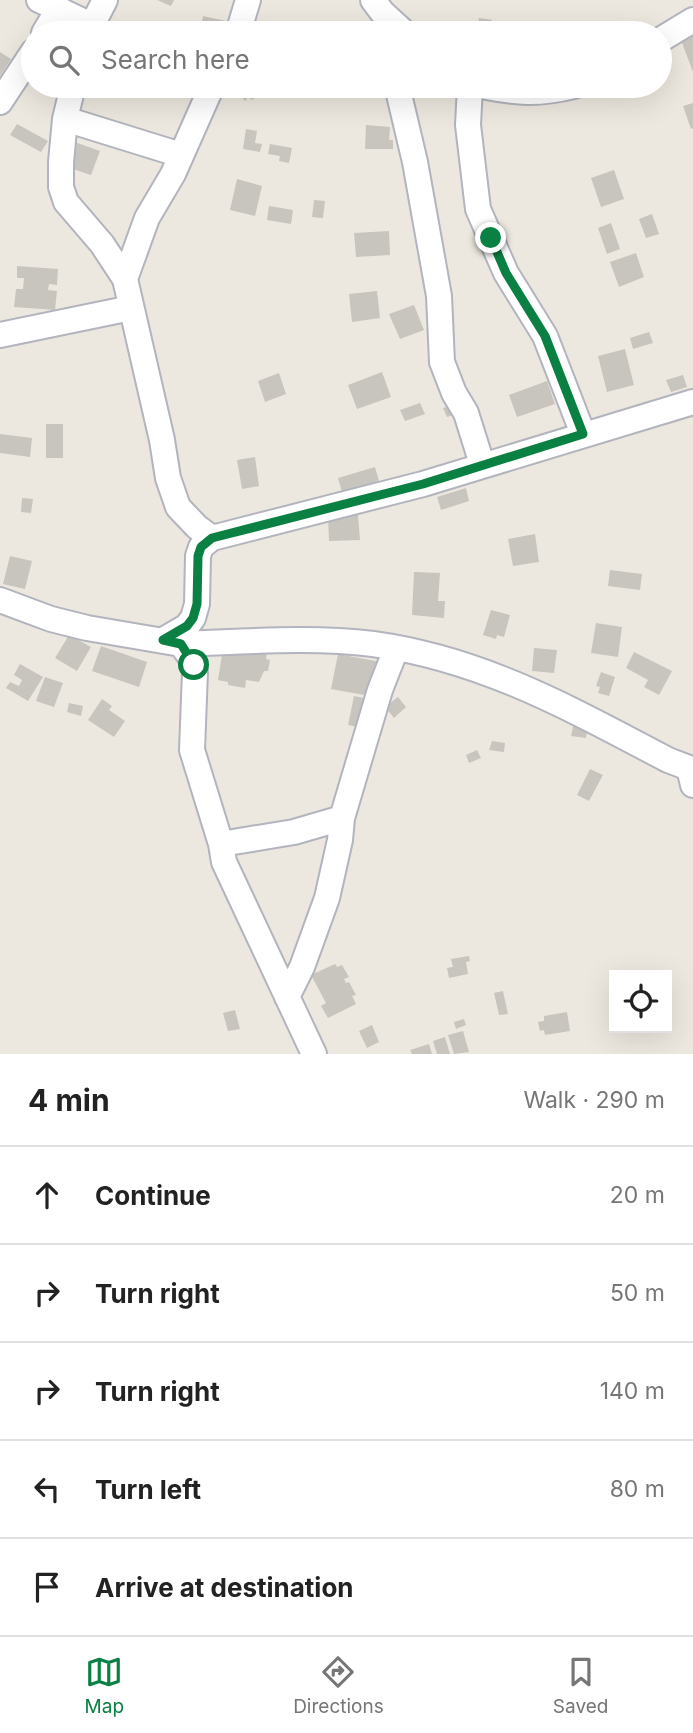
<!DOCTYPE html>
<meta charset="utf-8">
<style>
body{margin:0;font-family:Inter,sans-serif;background:#f2f2f2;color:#222}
.controls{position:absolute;right:21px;bottom:21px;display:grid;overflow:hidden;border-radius:0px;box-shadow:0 7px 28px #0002}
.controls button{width:63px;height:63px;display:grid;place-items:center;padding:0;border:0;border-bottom:2px solid #e0e0e0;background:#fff;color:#222;font:35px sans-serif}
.stop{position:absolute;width:21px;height:21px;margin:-16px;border:5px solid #0b8043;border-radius:50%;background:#fff}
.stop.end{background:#0b8043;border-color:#fff;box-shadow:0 2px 7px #0008}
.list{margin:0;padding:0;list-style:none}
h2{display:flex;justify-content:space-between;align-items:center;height:91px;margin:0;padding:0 28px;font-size:30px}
h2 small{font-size:23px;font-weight:400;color:#767676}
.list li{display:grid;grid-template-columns:46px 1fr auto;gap:21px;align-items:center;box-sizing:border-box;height:98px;padding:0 28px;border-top:2px solid #e0e0e0}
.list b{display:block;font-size:26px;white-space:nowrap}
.list em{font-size:23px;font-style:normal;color:#767676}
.icon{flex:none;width:38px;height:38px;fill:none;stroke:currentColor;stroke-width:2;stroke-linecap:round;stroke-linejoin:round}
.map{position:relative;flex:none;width:693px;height:1054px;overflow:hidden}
.search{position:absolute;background:#fff;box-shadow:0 7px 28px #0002;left:21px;right:21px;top:21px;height:77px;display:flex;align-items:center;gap:18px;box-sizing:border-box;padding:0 24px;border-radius:38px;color:#767676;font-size:26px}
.sheet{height:581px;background:#fff}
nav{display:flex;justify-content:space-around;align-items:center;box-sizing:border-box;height:98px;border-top:2px solid #e0e0e0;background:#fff;font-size:19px;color:#767676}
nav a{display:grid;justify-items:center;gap:4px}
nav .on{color:#0b8043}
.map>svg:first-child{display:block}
.building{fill:#c8c4be}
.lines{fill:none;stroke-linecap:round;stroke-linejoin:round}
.minor-casing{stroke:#b2b4be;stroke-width:28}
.minor{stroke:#fff;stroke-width:24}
.route{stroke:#0b8043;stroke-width:9}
</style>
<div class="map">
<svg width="693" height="1054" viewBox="0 0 693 1054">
<rect width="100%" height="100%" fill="#ede8df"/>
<path class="building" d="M157 0H174L171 6Z
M203 16 226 21 223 33 201 28Z
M479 18 492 20 491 33H477Z
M693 36V72L681 40Z
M663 45 669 69 660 71V46Z
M0 52 11 59 0 76Z
M234 86H262L258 97 255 95 253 100 247 97 246 101 232 90Z
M693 103V128L691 129 683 106Z
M17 124 48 141 41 152 10 135Z
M366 125 390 127 389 140H393V149H365Z
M246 129 257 131 255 143 262 144 260 152 243 149Z
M72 141 100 151 91 175 64 166Z
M270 144 292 148 289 163 279 161 280 156 268 154Z
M614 170 624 199 601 207 591 178Z
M237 179 262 186 255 216 230 210Z
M314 200 325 201 323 218 312 217Z
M269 206 293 210 291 224 267 220Z
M652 214 659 234 646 238 639 219Z
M611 223 620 249 607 254 598 228Z
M389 231 390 255 356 257 354 233Z
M636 253 644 277 619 287 610 262Z
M17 266 58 269 57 285 49 284 48 290 57 291 55 310 14 307 16 289H23L24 278H17Z
M377 291 380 318 352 322 349 294Z
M414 305 424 330 400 339 389 314Z
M649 332 653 343 633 349 630 338Z
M625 349 634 385 607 392 598 356Z
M382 372 391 397 357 409 348 385Z
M279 373 286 394 265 402 258 381Z
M683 375 687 387 671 392 666 380Z
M547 381 555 404 517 417 509 395Z
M420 403 425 414 405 421 400 410Z
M454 405 457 414 447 417 443 408Z
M46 424H63V458H46Z
M0 434 32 438 30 457 0 453Z
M255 457 259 486 242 489 237 460Z
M375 467 379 481 342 492 338 478Z
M466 488 469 501 441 510 437 497Z
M22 498 33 499 31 513 21 512Z
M358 515 360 540 329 541 328 516Z
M535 534 539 562 513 566 508 539Z
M10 556 32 561 25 589 3 584Z
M610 570 642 574 640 590 608 586Z
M414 572 440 573 438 601H445L444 618 412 615Z
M491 610 510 615 504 637 497 635 496 639 483 635Z
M596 623 622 627 618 657 591 653Z
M69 635 91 647 77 671 55 658Z
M101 646 147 662 139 687 92 671Z
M223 648 267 651 266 659 270 660 268 671H264L259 682 246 680 245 688 228 685V682L218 680Z
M534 648 557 650 554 673 532 671Z
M634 652 672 671 659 695 644 687 648 680 626 668Z
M338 654 381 662 375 697 331 689Z
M20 664 43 677 28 701 6 688 10 682 19 686 22 680 14 675Z
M601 672 615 677 609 696 598 693 600 687 596 686Z
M45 677 63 683 54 707 36 701Z
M354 696 369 699 363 728 348 725Z
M398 697 406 707 394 718 385 707Z
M102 699 112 706 109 710 125 721 114 737 88 720Z
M69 703 83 706 81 716 67 712Z
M574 722 588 725 586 738 571 736Z
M492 741 505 743 504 752 489 750Z
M477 750 481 758 469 763 466 755Z
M590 769 603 775 589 801 577 795Z
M469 956 470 961 466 962 468 974 449 978 447 968 453 967 451 959Z
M335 964 337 967 342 965 349 977 344 979 346 983 349 982 356 995 352 996 356 1004 328 1018 321 1006 326 1003 311 975Z
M503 991 508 1014 499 1015 494 993Z
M235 1010 240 1029 228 1031 223 1013Z
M567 1012 570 1031 545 1035 544 1030 540 1031 538 1022 544 1021V1016Z
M464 1019 466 1025 456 1029 454 1022Z
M372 1025 379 1042 367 1048 359 1031Z
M463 1031 469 1052 454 1054 448 1035Z
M445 1037 450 1054H437L433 1041Z
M429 1044 432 1054H412L410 1050Z"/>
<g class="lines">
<g class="minor-casing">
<path id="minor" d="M39 0 91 25
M373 0 382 12 405 33
M44 33 59 8
M88 33 105 0
M238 33 248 0
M660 40 693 20
M73 86 65 119 61 162V187L66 202 102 244 125 279 162 440 168 478 178 507 197 527 212 538
M397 86 415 162 439 296 442 362 454 393 466 413 482 464
M470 86 468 125 478 209 506 273 545 336 583 434
M481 86C518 93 537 95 574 86
M0 102 33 52
M65 119 181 155
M125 279 147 218 173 174 212 86
M0 335 131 308
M0 600 51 619 87 628 181 644 191 658 195 672 192 750 221 844 224 862 314 1054
M163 640 187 626 193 618 197 604 198 556 201 547 212 538 423 484 693 402
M181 644C245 642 310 636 373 644 483 659 571 709 668 760L689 768 693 785
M221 844 294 832 342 818
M287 997 302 967 327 898 340 840 342 818 380 690 396 649"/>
</g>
<use href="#minor" class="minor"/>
</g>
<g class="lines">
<path class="route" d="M194 665 181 644 163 640 187 626 193 618 197 604 198 556 201 547 212 538 423 484 583 434 545 336 506 273 491 238"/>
</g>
</svg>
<div class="controls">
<button><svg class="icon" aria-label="locate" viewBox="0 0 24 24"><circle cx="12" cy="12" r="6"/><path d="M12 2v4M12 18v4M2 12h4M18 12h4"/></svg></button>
</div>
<div class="stop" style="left:194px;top:665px"></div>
<div class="stop end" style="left:491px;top:238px"></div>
<div class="search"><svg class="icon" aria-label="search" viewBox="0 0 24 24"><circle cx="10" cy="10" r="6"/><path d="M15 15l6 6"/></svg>Search here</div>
</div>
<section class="sheet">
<h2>4 min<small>Walk · 290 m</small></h2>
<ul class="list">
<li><svg class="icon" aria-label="ahead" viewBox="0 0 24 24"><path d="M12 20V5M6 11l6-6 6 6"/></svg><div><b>Continue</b></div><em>20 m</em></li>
<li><svg class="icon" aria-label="right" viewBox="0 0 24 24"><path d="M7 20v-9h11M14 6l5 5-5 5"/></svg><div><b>Turn right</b></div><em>50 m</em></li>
<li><svg class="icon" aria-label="right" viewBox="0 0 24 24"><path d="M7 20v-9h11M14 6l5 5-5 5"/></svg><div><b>Turn right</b></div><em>140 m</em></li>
<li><svg class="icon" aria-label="left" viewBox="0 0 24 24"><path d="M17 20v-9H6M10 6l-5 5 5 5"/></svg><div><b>Turn left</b></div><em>80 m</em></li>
<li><svg class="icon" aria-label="arrive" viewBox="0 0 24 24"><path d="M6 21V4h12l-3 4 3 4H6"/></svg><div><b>Arrive at destination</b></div></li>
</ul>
</section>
<nav>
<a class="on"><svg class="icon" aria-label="map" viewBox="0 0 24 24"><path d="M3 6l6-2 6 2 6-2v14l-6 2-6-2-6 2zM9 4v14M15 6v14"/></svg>Map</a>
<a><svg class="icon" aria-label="directions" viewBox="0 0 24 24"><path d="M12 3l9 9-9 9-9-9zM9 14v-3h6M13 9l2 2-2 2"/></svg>Directions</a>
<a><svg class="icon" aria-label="saved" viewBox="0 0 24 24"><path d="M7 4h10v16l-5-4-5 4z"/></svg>Saved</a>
</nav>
